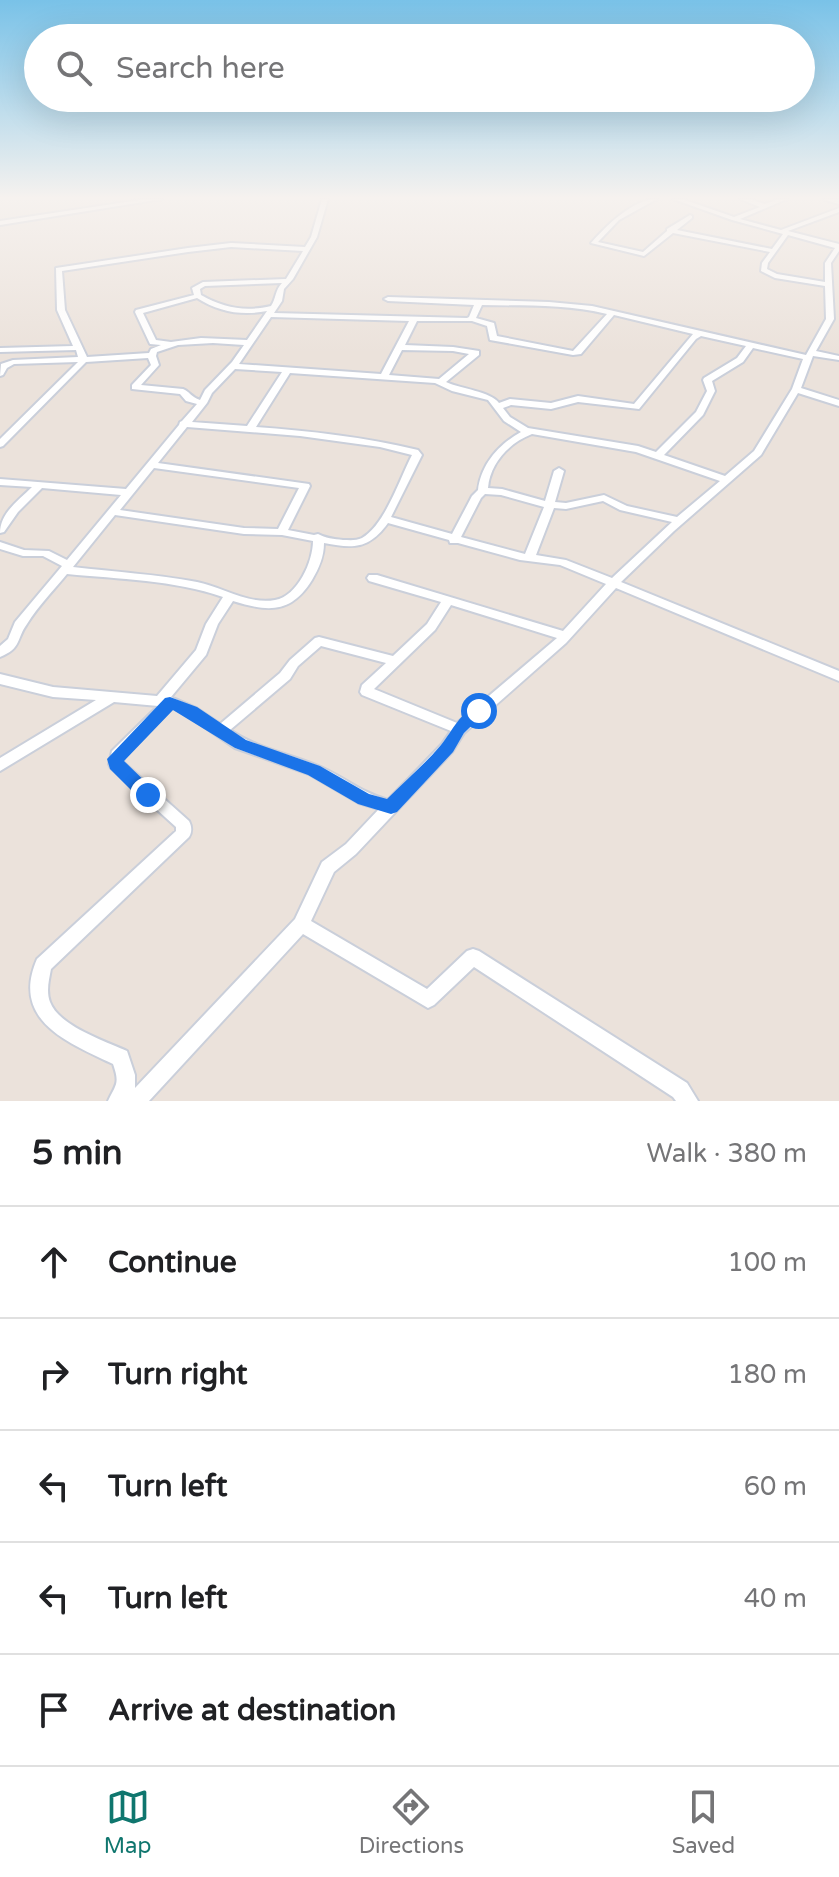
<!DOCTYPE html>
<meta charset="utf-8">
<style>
body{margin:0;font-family:"Varela Round",sans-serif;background:#f6f6f6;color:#202124}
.stop{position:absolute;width:24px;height:24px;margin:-18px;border:6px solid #1a73e8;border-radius:50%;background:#fff}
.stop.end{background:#1a73e8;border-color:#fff;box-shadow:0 2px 8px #0008}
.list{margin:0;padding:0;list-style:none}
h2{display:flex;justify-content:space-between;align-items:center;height:104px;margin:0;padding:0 32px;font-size:34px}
h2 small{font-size:26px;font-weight:400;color:#757577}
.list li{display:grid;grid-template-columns:52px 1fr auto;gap:24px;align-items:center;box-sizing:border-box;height:112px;padding:0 32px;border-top:2px solid #e0e0e0}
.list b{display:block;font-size:30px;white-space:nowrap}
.list em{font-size:26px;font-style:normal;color:#757577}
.icon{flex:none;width:44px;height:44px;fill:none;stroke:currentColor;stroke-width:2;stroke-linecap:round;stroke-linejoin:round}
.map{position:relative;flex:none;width:839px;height:1101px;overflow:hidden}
.search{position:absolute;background:#fff;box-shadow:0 8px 32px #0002;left:24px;right:24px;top:24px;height:88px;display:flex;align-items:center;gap:20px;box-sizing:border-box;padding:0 28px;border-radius:44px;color:#757577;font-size:30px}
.sheet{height:664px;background:#fff}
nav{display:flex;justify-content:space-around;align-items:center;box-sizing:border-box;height:112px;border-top:2px solid #e0e0e0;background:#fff;font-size:22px;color:#757577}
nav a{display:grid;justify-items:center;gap:4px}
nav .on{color:#0f766e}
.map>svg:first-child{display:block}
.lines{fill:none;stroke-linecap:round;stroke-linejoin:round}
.minor-casing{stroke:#cacfda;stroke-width:4}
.minor{fill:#fff;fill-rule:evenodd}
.route{fill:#1a73e8}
</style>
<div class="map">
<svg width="839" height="1101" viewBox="0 0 839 1101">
<rect width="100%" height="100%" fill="#ebe2db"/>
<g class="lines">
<g class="minor-casing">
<path id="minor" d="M146 199H162L0 225V221Z
M322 199H328L317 237 293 279 284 289 282 301 274 313 467 318 469 317 474 305 388 301 384 299 388 297 549 302 592 306 806 355 826 319 825 286 775 278 761 271 762 263 770 252 673 233 644 256 591 243C606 226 633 199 657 199L619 220 598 242 643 252 667 231V229L690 215 692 216V218L677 230 772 249 783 234 732 220 673 199H682L734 217 760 207 740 199H750L765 204 778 199H787L740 219 781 230 839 208V212L788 231 839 244V251L831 263 834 319 816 351 839 356V360L813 356 801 388 839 400V406L798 393 761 455 674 531 621 582 839 671V681L616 588 566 643 464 733 452 752 356 854 334 872 311 921 427 989 467 951 473 949 479 951 687 1083 698 1101H676L673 1097 474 967 434 1005 428 1008 303 934 149 1101H108C116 1084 120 1084 113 1064 69 1043 10 1021 37 959L176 831V827L111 768 109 764 112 751 158 706 114 702 0 771V758L96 700 53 697 0 684V674L53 687 157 696 196 650 206 624 223 597C174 580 119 579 67 574 54 590 38 606 27 624 16 639 22 648 0 657V646L8 639 15 622 62 566 43 556H23L0 549V542L24 550 49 551 67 560 121 495 42 488 18 512 4 532 0 533C0 513 18 501 32 487L0 485V479L126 489 179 425 180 422 182 421 197 404 186 401 180 394 132 389V385L151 365 148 358 86 362 3 446 0 447V439L78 362 14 364 7 368 3 375 0 376 1 364 13 360 78 357 76 350 0 352V348L73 346 57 310 56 268 188 248 231 243 305 247 311 237ZM788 235 835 248 825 263V282L777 274 767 269 768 263ZM231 247 303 251 286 279 203 282 192 288 194 295 136 310 135 312 150 344 161 345 151 349 149 353 87 357 65 310 62 271 188 252ZM282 283C275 290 276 299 271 306 245 312 224 308 201 295L200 289 205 286ZM197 298C219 312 242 316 267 311L247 340 201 338 171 342 156 340 143 313ZM482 305C524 306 566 304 607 314L573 351 497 336 494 323 476 318ZM614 315 693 334 634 404 578 396 551 403 510 399 499 403C490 391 461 389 446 382L479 355V351L453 347 405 345 417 321H472L487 326 490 340 573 355 581 354ZM271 317 409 321 381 374 239 364ZM701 336 746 346 737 358 704 378 703 380 707 391 696 412 656 452 638 446 528 428 510 417 503 408 511 405 551 409 578 402 639 409 696 339ZM213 343 244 345 232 362 205 390 200 400C191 397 189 391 183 389L141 385 159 365 156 356 157 352 178 345ZM753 348 803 359 792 389 754 451 725 476 664 455 703 415 715 391 712 381 743 362ZM402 350 453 351 469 354 439 379 389 375ZM235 369 282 372 247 426 192 422 207 403 212 393ZM290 373 435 383 452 391 488 400 504 421 521 432C499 444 481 464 478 490L472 496 452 534 391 517 422 455 418 450C365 437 310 431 256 427ZM187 427 300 436 380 447 412 455C400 478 385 525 362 538 356 541 349 540 343 540 334 539 325 538 318 534L314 535 288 530 310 486 309 484 158 463ZM532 434 636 452 720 481 677 517 627 506 604 495 566 503 555 502 564 471 559 468 554 471 545 501 502 489 488 488C490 463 509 443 532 434ZM154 468 299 488 278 529 244 528 120 510ZM485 494 501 495 544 507 525 554 461 537 481 498ZM603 501 620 510 672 522 612 578 566 560 536 555 554 508 566 509ZM115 515 244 534 282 535 313 541C313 561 298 596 275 600 249 605 222 587 197 582 156 574 114 572 73 567ZM388 523 449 540 450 543H458L520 560 560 565 606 584 563 631 377 575H369L367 578 369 581 441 602 427 624 393 656 319 637 315 638 290 660 280 673 220 724 196 708 171 697 206 655 218 624 233 601C268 612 291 614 312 580 319 568 324 557 324 543 354 549 369 549 388 523ZM451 605 557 638 457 723 374 689 435 630ZM321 646 386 663 362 685 360 692 362 695 451 731 442 744 388 800C359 792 342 775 316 765 287 753 256 748 230 730L290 679 298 666ZM172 708 186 714 235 748 309 774 359 803 379 809 346 844 322 862 295 919 135 1088V1075L127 1051C105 1041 59 1026 50 1002 46 991 49 980 51 969L189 837C192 832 192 827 189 821L123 762 124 757Z
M824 199 839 200V204L825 200Z"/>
</g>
<use href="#minor" class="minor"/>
</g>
<linearGradient id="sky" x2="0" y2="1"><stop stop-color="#79c2e8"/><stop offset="0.56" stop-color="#f6f2ef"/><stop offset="1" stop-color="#f6f2ef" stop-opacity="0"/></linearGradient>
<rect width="839" height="353" fill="url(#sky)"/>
<path class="route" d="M170 697 197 707 246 740 320 766 369 794 387 799C405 781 425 764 441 745 453 730 460 712 479 705L487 711 464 733 453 752 397 812 391 814 358 804 308 775 235 748 173 710 124 761 154 790 156 795 148 802 141 800 110 769 107 759 165 698Z"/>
</svg>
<div class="stop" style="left:479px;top:711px"></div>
<div class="stop end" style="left:148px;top:795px"></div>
<div class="search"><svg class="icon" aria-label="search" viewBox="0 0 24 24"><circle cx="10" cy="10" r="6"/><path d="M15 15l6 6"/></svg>Search here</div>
</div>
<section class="sheet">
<h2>5 min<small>Walk · 380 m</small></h2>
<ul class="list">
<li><svg class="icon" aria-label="ahead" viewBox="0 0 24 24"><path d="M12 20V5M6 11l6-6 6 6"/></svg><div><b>Continue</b></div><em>100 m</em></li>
<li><svg class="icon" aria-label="right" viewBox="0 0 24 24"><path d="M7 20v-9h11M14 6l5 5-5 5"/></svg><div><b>Turn right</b></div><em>180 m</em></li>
<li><svg class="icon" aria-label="left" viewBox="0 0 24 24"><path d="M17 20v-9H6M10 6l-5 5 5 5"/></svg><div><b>Turn left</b></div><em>60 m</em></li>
<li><svg class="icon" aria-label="left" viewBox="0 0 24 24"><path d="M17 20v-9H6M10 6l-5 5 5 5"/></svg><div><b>Turn left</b></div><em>40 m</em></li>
<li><svg class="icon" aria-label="arrive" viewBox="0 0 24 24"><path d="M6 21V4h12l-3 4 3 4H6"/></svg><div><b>Arrive at destination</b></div></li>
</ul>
</section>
<nav>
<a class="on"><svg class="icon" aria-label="map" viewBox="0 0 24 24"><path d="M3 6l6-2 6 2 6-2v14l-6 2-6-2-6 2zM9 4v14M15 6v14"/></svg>Map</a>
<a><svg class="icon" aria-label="directions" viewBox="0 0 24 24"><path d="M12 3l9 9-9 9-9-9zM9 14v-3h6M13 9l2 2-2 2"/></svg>Directions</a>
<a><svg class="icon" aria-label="saved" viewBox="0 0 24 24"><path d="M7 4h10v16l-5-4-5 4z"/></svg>Saved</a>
</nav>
